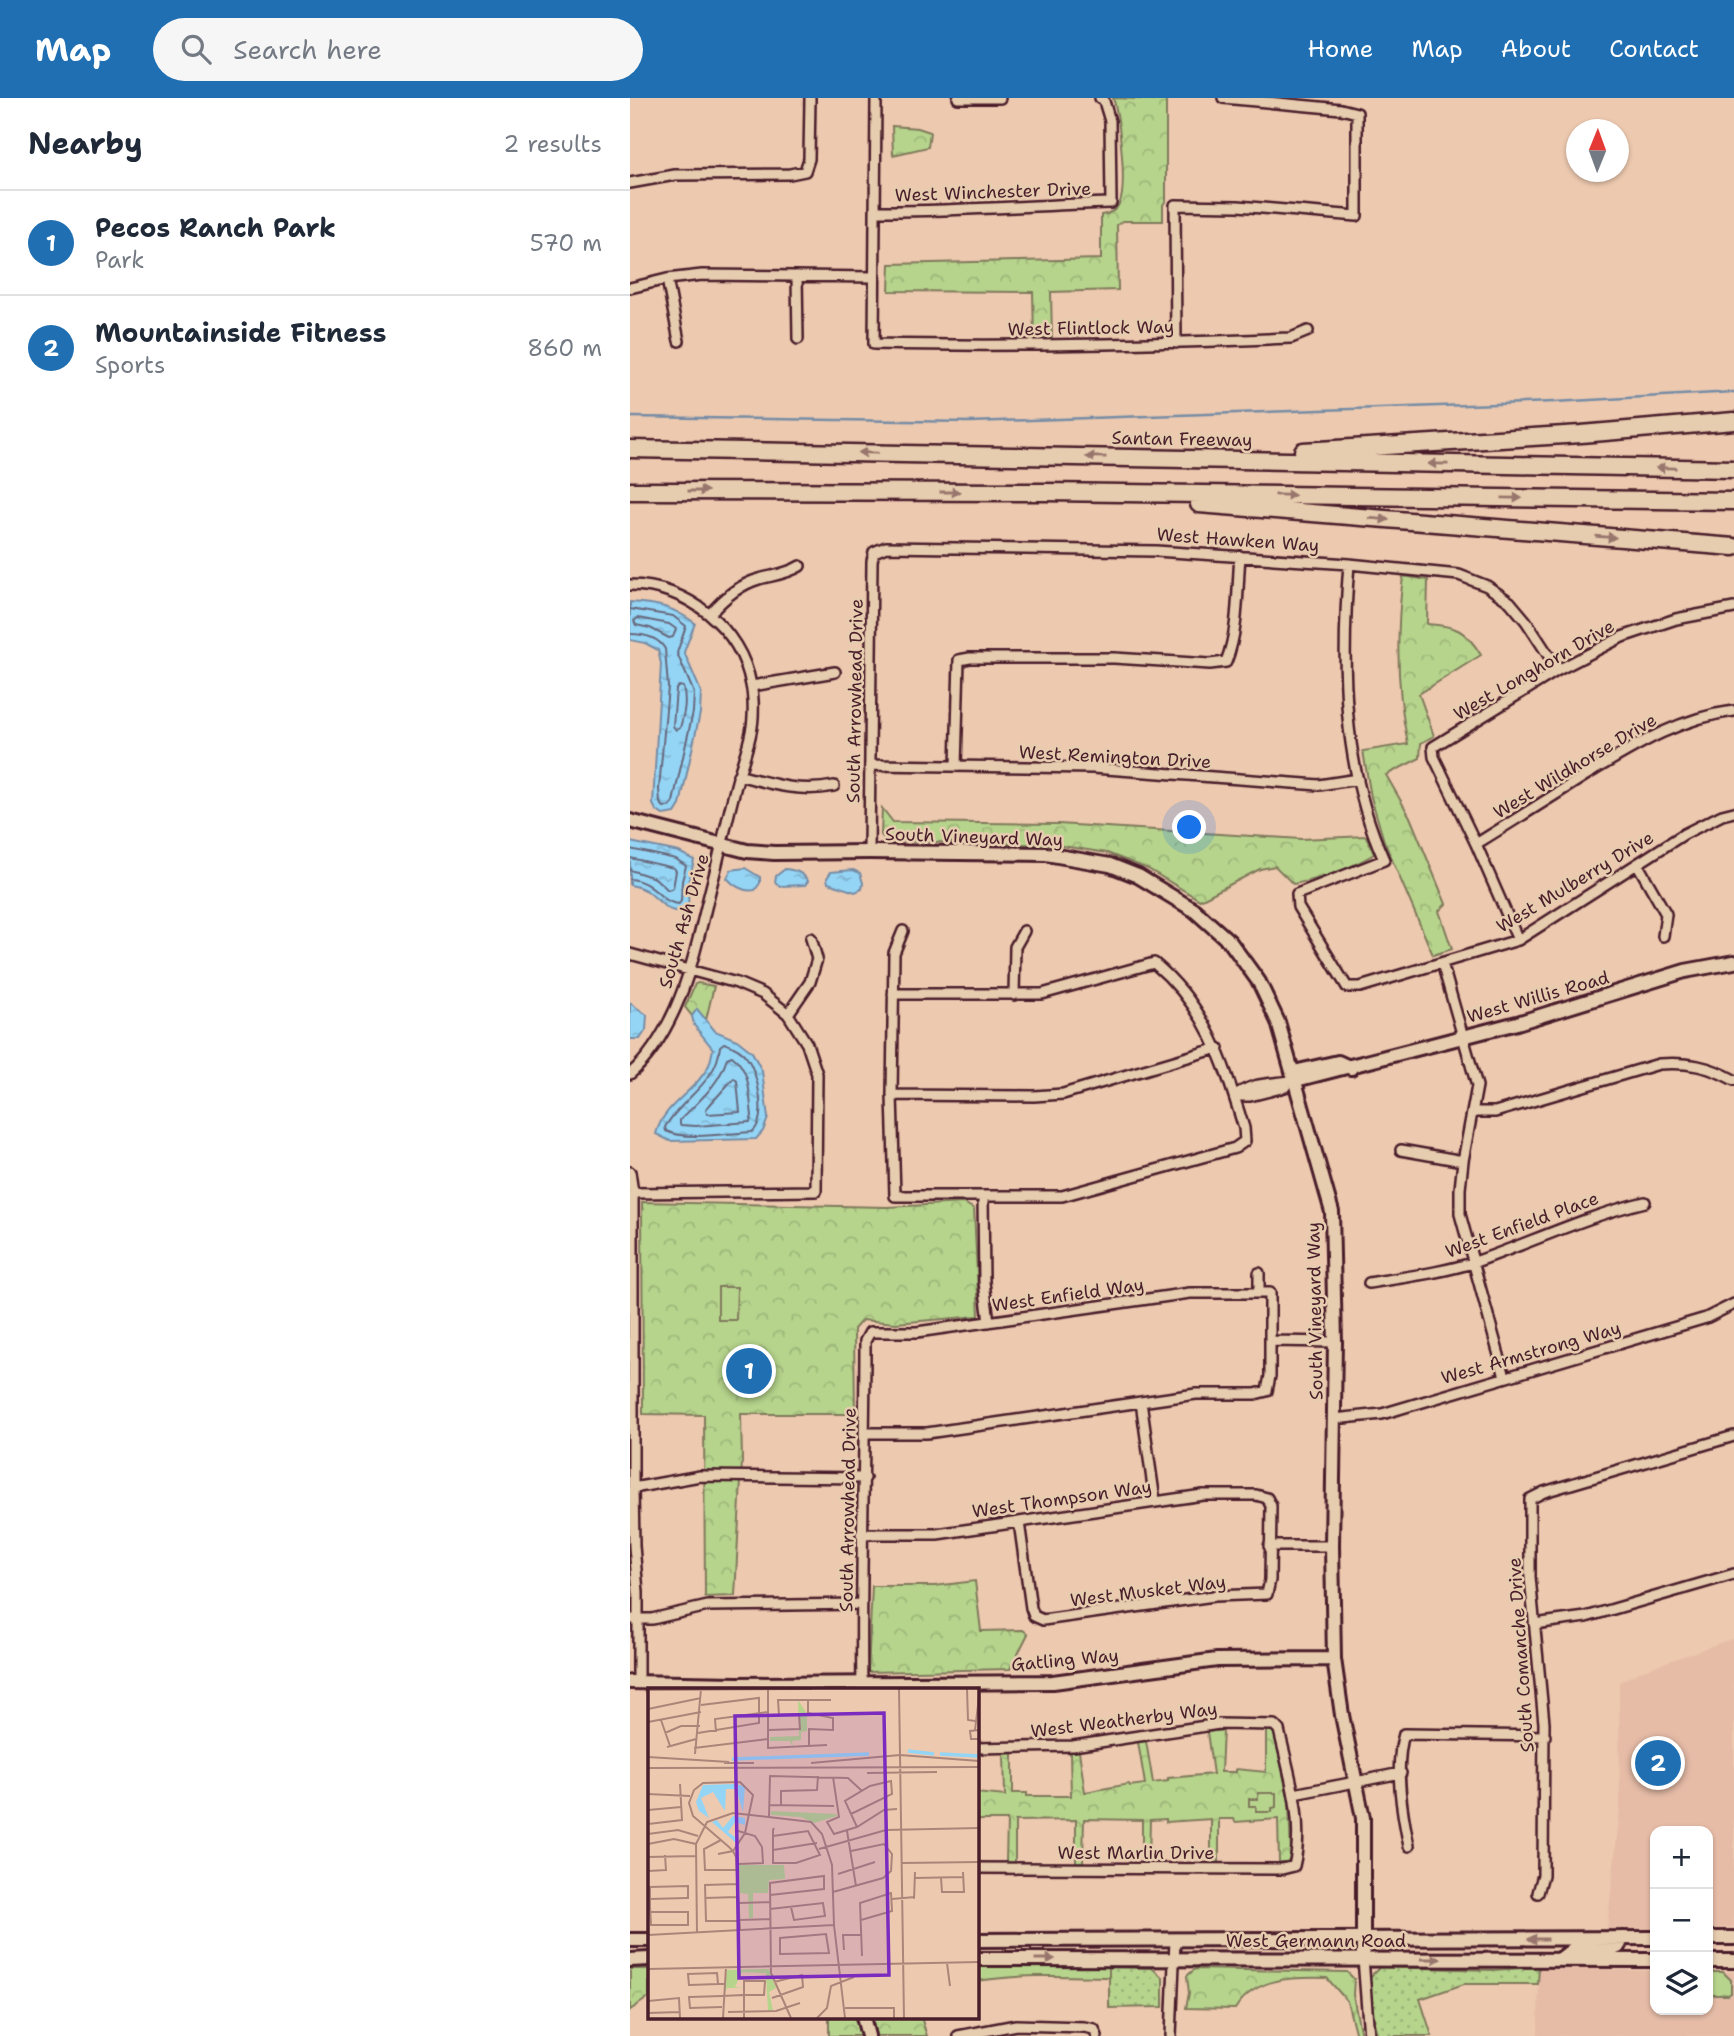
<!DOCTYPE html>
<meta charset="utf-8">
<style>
body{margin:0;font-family:"Shantell Sans",sans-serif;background:#f6f6f7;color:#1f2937}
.controls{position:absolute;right:21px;bottom:21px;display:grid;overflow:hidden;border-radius:14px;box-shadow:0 2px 5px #0004}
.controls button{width:63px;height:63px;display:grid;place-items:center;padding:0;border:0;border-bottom:2px solid #e0e1e3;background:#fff;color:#1f2937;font:35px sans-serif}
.compass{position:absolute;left:936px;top:21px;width:63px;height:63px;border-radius:50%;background:#fff;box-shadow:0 2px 5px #0004;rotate:1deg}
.you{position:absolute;left:560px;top:730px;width:24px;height:24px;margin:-18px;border:5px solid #fff;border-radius:50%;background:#1a73e8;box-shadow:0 0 0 10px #1a73e833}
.badge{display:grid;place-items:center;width:46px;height:46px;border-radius:50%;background:#1f6fb2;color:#fff;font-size:23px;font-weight:700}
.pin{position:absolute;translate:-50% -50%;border:4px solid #fff;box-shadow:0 2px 7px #0006}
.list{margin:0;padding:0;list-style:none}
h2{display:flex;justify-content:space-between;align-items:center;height:91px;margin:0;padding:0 28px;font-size:30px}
h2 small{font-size:23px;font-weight:400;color:#747a83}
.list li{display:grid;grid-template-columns:46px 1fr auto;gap:21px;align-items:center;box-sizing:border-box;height:105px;padding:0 28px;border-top:2px solid #e0e1e3}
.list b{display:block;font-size:26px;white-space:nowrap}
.list p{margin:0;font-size:23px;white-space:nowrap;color:#747a83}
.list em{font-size:23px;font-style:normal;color:#747a83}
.icon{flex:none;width:38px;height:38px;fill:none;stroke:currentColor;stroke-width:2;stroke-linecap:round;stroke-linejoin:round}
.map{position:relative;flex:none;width:1104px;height:1938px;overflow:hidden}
header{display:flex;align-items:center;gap:42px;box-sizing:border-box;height:98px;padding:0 35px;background:#1f6fb2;color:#fff}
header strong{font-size:33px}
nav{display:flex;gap:38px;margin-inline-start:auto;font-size:24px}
.search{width:490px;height:63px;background:#f6f6f7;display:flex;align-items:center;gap:18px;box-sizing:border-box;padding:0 24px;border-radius:38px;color:#747a83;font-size:26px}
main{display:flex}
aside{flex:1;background:#fff}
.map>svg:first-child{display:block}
.built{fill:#e6bca7}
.grass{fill:url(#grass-dots);stroke:#807a5c;stroke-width:2}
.park{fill:url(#park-crowns);stroke:#807a5c;stroke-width:2}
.pitch{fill:#b6d48c;stroke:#807a5c;stroke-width:2}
.water{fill:url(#water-ripples);stroke:#768ca5;stroke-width:2}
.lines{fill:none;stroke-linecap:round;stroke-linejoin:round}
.shore{stroke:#68687c;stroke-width:2}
.stream{stroke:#768ca5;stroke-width:2.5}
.street-casing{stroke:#4a1f2b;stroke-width:14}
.secondary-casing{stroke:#4a1f2b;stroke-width:18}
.highway-casing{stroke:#4a1f2b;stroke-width:21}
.street{stroke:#e7cdaf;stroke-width:9}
.secondary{stroke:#e7cdaf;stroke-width:12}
.highway{stroke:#e7cdaf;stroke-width:16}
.oneway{fill:#98766d}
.labels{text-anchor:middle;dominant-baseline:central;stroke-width:5;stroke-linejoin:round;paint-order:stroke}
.street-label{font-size:18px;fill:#4a1f2b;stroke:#e7cdaf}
.inset-river{fill:none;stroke:#94d5f6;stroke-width:3.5}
.inset-road{fill:none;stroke:#ac857a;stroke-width:2}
.view{fill:#7b2cbf;fill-opacity:0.15;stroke:#7b2cbf;stroke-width:3.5}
.inset-edge{fill:none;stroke:#4a1f2b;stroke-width:3.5}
</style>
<header>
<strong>Map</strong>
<div class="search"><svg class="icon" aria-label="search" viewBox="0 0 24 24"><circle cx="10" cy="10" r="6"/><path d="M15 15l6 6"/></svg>Search here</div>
<nav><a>Home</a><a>Map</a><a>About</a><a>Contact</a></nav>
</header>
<main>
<aside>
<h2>Nearby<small>2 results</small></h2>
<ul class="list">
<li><span class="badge">1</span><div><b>Pecos Ranch Park</b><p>Park</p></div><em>570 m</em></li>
<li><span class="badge">2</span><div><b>Mountainside Fitness</b><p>Sports</p></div><em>860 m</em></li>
</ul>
</aside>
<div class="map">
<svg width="1104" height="1938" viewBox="0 0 1104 1938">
<defs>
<pattern id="grass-dots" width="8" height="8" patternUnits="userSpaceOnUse" patternTransform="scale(1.75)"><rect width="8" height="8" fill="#b6d48c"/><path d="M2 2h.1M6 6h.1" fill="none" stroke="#9eb679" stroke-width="1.8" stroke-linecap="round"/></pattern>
<pattern id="park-crowns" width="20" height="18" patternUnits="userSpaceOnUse" patternTransform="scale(1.75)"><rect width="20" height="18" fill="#b6d48c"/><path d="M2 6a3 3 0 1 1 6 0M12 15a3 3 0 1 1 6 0" fill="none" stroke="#9eb679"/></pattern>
<pattern id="water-ripples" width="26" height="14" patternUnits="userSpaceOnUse" patternTransform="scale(1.75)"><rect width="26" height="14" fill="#94d5f6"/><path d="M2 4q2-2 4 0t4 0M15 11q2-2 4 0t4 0" fill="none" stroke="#81b6d3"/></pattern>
</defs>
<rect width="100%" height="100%" fill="#edc9af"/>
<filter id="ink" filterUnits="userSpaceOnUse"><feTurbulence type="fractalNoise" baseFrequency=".0143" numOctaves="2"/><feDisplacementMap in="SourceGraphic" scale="14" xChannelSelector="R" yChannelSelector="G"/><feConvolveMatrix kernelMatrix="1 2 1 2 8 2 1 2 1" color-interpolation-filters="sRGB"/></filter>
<g filter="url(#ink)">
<path class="built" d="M1104 1540V1829L1078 1831V1733H1025V1831H977L990 1711 989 1584 1011 1573Z
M909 1869 1025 1873V1912H1078V1874H1104V1938H908Z"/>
<path class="grass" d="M479 1869 522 1870 533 1880V1909L479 1910Z
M750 1869 863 1872 909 1869 908 1886H834L790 1901 802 1938H748L744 1925 740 1879Z"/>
<path class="park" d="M483 0 536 2V102L533 107V123H493L487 127 488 192 421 194 422 240 404 239 403 194 259 193 260 166 471 161V117C478 116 486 113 489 106 498 91 489 17 483 0Z
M262 28 288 30 300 34 298 49 263 57Z
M773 478 798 482 797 526C826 528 835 531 851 557L789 596 804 638 791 645 790 660 756 677 780 719 816 806 809 813 822 851 803 857 754 743 741 699 733 653 778 646C766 590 766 535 773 478Z
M252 710 263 724 428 726 671 741 736 738 744 756C719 771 692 781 663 786L645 768 630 771 570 802 518 771 477 755 426 747 256 743 251 737Z
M68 885 84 888 76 922 67 912 62 918 55 909 65 886Z
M12 1104 257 1109 334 1105 344 1111 349 1218 266 1225 232 1222 224 1231 225 1316H111L112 1363 105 1498 75 1499 74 1317 13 1316Z
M345 1483 351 1533 393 1532 398 1536 380 1571 238 1574 242 1488H304Z
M636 1631 644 1634 659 1704 661 1758 657 1764H649L648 1721 605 1724 604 1721H589V1765H581V1721L536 1724V1721L520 1722 519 1765H512V1722L454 1721 453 1764 446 1765V1722L385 1723V1765H376L377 1722H347L346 1695 375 1698 374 1656 383 1655V1695H397V1698H441L440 1654 449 1653 455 1694 499 1686 500 1688 515 1686 508 1644 516 1643 523 1685 538 1683V1680L583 1676 577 1634 593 1632 591 1674H606V1671L636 1674Z
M347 1869H479V1879C435 1878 391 1876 347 1883Z
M0 1871H19V1899L0 1912Z
M565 1871 717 1874 724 1881 723 1897 731 1938H726L717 1903 697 1880C662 1879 625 1879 605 1911L556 1910 559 1895 557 1878Z
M1078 1874H1093L1101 1882V1895L1098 1897H1078Z
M199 1919H226L231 1938H199Z
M242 1919H291L297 1938H246Z"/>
<path class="pitch" d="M88 1189H107L106 1222H88Z
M628 1695H646V1709L642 1710V1714H626V1708H619V1701H628Z"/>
<path class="water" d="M0 504C29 506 41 508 65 525L54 554 71 594 70 615 50 707 45 715 33 717 26 712 23 706 31 566 28 552 15 545 0 542Z
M0 744 49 754 64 762 59 784 58 809C40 821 31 803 17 793 12 790 6 788 0 787Z
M115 770 130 779V785L125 792C114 794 105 789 97 780L101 772Z
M155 771C165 772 172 774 178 783L175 787 150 788 145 784 146 778Z
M223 772 230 775 233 785 232 791 225 794 198 785 197 780 201 774Z
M0 905 17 917 16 932 10 941H0Z
M67 911 85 933 107 942 122 954 132 973 138 1020 133 1033 126 1041 40 1043 26 1036C34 1005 66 994 79 967 81 962 82 955 83 951L64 927 62 918Z"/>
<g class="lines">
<path class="shore" d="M0 511 43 518 56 528 47 555 64 595 63 614 43 704 39 709H34L30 705 29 691 38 589 35 551C28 539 13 536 0 536
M8 520 39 526 46 531 43 539 39 540 20 530 6 527 4 523Z
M49 588 53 589C57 603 54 616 50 630L46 632 43 628 46 591Z
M0 751 46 761 56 768 52 783 51 803 49 806C30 805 24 783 0 781
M0 760 44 770 46 773 43 790 38 792 25 780 0 772
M94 945C103 948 112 952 117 960 128 975 138 1022 122 1034 100 1035 55 1043 36 1033L35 1029C52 1000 88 984 90 948Z
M102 958C121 973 119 996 122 1018L120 1024 66 1028 50 1027V1022C69 1003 90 986 97 960Z
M104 980 107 983 110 1014 77 1016 76 1011Z"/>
<path class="stream" d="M0 319 340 324 924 304 1104 294"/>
<g class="street-casing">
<path id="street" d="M246 0 244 246C383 249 522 246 661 240L678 233
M328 0H370
M0 85 45 77 160 76 175 73 179 61 180 0
M245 113C324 114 402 107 481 105L480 23 473 0H470
M167 178 168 241
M37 181 49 243
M0 190 37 181 72 177 244 179
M546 245 545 107 608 108 727 118V15L711 11 593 0
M719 466C711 566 712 669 754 762L667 796 668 809 717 889H730L888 842 1054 736 1092 717 1104 714
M0 487C57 487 111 530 121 587 124 600 124 621 121 634 118 650 112 665 108 680 99 713 92 746 84 778 72 822 64 869 45 911 35 933 19 960 0 976
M80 516C93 501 108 487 129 481 144 477 157 476 170 468
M122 588 205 574
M241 667 463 670 689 687 728 681
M326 668 329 562 340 560H484L580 566 596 564C609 531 607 493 610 458
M108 677C142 686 170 695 204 688
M846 746C883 723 920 700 956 677 1003 649 1048 620 1104 613
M239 754 242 463 244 454 256 449 526 453 719 466 829 477 857 488 880 504 896 523 928 572
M1008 767 1036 816 1033 838
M888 842 846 746 804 659 803 649 928 572 992 539 1046 521 1104 510
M0 856 107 885 133 896 158 916 177 946 187 976 186 1093 3 1095
M812 865 847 988 833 1063 830 1091V1116L875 1279
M263 896H412L524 865C578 910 594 966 614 1030L615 1043 605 1050 432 1098H265L262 997 264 855 273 833
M384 897 385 849 394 833
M158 916 180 884 187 861 181 840
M262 997 404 998 433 996 588 950
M604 998C627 982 643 987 666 982
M604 998H620L655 989 658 984
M843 1014H865L1029 966C1058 964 1079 968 1104 982
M771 1052 833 1063
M0 1074 3 1095V1390L4 1448 8 1494V1584
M353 1098 354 1184 359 1224
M739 1185C774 1179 811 1175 845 1164 902 1144 956 1118 1015 1104
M629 1195V1175
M640 1243 705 1244
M511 1304 525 1403
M704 1321 752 1316 1076 1220 1104 1206
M3 1390 70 1378 235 1380
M231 1436H307L573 1397H626L637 1400 641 1408 640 1482 637 1496 584 1498 413 1522 404 1518 401 1510 389 1424
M639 1448H702
M0 1521H22L78 1508 231 1506
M904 1526 956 1519 1104 1476
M232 1591C230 1475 235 1360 235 1243L240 1234H287L560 1195H640V1278L637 1293 625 1296H566L297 1335H235
M346 1650 443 1648 589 1626 644 1627 649 1632C659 1676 675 1723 664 1768L652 1771 346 1770
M664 1696 771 1675
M779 1748C772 1715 764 1669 774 1636L915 1638
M908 1795 913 1777 914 1625 900 1479V1401L914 1394 1104 1338
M733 1860 739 1938
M328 1938 386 1927 454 1929 464 1931 467 1938
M541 1938 545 1842"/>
</g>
<g class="secondary-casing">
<path id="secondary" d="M0 723 117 753 144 755 239 754 416 756 480 767 508 778 564 812 600 844 629 884 648 924 702 1114 705 1244 702 1448 704 1561 712 1617 733 1720V1860
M664 974 708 964 721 970
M666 982 887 925 1055 873 1104 864
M0 1584 107 1586 423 1584 587 1562 704 1561
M1078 1840H1104
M0 1842H19
M346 1842 1025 1840
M346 1861 1025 1862
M0 1862 19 1861
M929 1862 942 1852 983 1851 988 1849 993 1840
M1078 1863H1104
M233 1919 238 1938"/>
</g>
<g class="highway-casing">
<path id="highway" d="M0 351 1104 371
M673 353 951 336 1104 323
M0 393 415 394 1104 403
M569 406 1104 449"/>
</g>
<use href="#street" class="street"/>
<use href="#secondary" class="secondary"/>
<use href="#highway" class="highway"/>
</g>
<defs><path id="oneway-solid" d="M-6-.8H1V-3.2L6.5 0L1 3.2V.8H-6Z" transform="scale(1.75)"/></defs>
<g class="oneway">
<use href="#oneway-solid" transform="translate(238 355) rotate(-179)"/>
<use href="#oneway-solid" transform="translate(466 359) rotate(-179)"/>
<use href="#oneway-solid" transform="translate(808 366) rotate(-179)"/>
<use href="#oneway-solid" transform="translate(1036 370) rotate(-179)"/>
<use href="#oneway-solid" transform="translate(68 393)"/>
<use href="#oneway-solid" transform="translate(320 394)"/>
<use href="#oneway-solid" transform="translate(655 397) rotate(1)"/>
<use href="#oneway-solid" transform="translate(882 400) rotate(1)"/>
<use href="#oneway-solid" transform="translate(749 421) rotate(5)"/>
<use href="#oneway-solid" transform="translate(976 439) rotate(4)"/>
<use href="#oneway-solid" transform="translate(908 1841) rotate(180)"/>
<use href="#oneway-solid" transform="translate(415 1861)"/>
<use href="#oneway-solid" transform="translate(801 1861)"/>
</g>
</g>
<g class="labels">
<g class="street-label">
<text transform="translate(363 94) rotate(-2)">West Winchester Drive</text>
<text transform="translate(461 230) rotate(-1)">West Flintlock Way</text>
<text transform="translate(552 341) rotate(1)">Santan Freeway</text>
<text transform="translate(608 442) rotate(4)">West Hawken Way</text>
<text transform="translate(904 572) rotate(-30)">West Longhorn Drive</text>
<text transform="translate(225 603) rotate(-89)">South Arrowhead Drive</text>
<text transform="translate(485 659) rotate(3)">West Remington Drive</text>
<text transform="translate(945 668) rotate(-31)">West Wildhorse Drive</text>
<text transform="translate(344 739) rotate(2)">South Vineyard Way</text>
<text transform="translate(945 784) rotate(-31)">West Mulberry Drive</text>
<text transform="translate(54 823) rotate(-74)">South Ash Drive</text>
<text transform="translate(908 899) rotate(-16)">West Willis Road</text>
<text transform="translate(892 1127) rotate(-20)">West Enfield Place</text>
<text transform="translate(438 1197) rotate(-8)">West Enfield Way</text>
<text transform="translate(685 1213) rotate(-91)">South Vineyard Way</text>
<text transform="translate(901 1255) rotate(-16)">West Armstrong Way</text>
<text transform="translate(432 1401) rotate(-8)">West Thompson Way</text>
<text transform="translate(218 1412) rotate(-89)">South Arrowhead Drive</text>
<text transform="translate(518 1493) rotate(-7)">West Musket Way</text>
<text transform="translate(891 1557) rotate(-94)">South Comanche Drive</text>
<text transform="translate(435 1562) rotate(-5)">Gatling Way</text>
<text transform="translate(494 1622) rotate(-7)">West Weatherby Way</text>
<text x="506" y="1755">West Marlin Drive</text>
<text x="686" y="1843">West Germann Road</text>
</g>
</g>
<g transform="translate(18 1590)">
<rect width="331" height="331" fill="#edc9af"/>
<path d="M150 12 159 26V43L153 44V52L144 53 145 59 142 53H122V49L151 48ZM123 123 188 126 189 128 166 135 153 129 123 127ZM91 177H136L137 191 121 192 120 205H105V230H101L100 206 92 205ZM121 281 128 300 121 304 125 322 120 323 118 285 94 284 87 299 95 300H79L76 307 79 282Z" fill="#b6d48c"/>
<path d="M87 96 97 98 95 124 88 101H78L77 123 65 104 53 110 61 130 51 123 48 114 55 97ZM85 128 97 130V137L87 134 80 144 91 152 88 155 64 134 69 132 75 140Z" fill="#94d5f6"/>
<path class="inset-river" d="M260 63 286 66M292 66 331 68M84 71 221 66"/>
<path class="inset-road" d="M120 1V60L179 57M251 1 256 330M319 1 320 32 327 33M0 2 164 1M160 12V25L185 30V42L161 41V59M0 21 53 10M13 32 22 58M0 34 53 24M120 42 152 41 151 26 131 27 130 12H183M327 42 331 9M331 42 322 43 323 51H331M68 44 67 31 120 24M17 45 33 38H52M50 45 111 35V10L53 17M19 59 48 51M46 60 120 51M47 66 53 1M0 69 81 74M76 75H106M163 75 252 67 331 73M0 80 331 79M219 85 289 84M185 89 191 129 179 134 186 146 209 139 236 122 249 121M0 106 42 108M121 117 186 118M133 117V103L169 102 170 88M0 122 33 119M203 126 244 106 243 93 222 98 197 113 209 139M121 129 122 88 200 90 214 103M0 136 34 132 32 96M87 142 107 148 114 159 115 175 90 176M199 143 208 198M0 146 30 142 50 148M125 148 160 143 172 167 148 175H125V142L126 140M73 152 56 161 57 182H90M0 156 26 151 48 156M171 161 238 142 331 140M125 162 169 155M70 166 85 163 97 145 105 107 92 94 55 95 46 102 41 115 45 128 81 159 85 163 88 169 92 242M0 169 48 168M254 175 331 174M0 183 18 182 17 167M190 186 227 174M267 190 316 189M293 190 294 204H316L315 184M90 196 57 197 58 233 122 231M185 204 235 190 243 183 244 166 236 156 203 163M122 207 176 201V188L122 195 123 285 143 330M57 210 90 209M0 211H2L38 210H40V198L2 199V219L3 236V237H40V224H2M244 211 267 209M266 211 267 184M91 215 122 214M122 221 175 215 177 228 146 232 143 219M213 232 244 223 243 205 212 215 214 268M49 245 48 156 59 134 85 125 163 134 174 146 184 177 186 237 197 330M178 246 181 265 132 266V250ZM0 247 186 237M196 262 195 247H214M299 275 302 298M0 281 331 274M70 296 69 285 40 286 41 297H42L70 296H76M124 310 155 299 154 287 126 294M0 313 31 310 32 330M74 319 42 320 41 309H42L74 308 95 307H116L117 293H96V330M197 320H246V330M80 324 128 323 152 315M0 325 32 324M75 330 78 279M169 330 179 320 183 298 206 289"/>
<path class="view" d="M236 25 241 287 91 290 87 28Z"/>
<rect width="331" height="331" class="inset-edge"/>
</g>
</svg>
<div class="controls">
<button>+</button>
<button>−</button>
<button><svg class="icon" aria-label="layers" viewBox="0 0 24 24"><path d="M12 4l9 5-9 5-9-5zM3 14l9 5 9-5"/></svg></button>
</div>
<svg class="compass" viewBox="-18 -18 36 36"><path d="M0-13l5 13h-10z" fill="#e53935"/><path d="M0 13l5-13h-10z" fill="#747a83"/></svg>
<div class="you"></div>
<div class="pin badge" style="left:119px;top:1273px">1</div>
<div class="pin badge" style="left:1028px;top:1665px">2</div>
</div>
</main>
